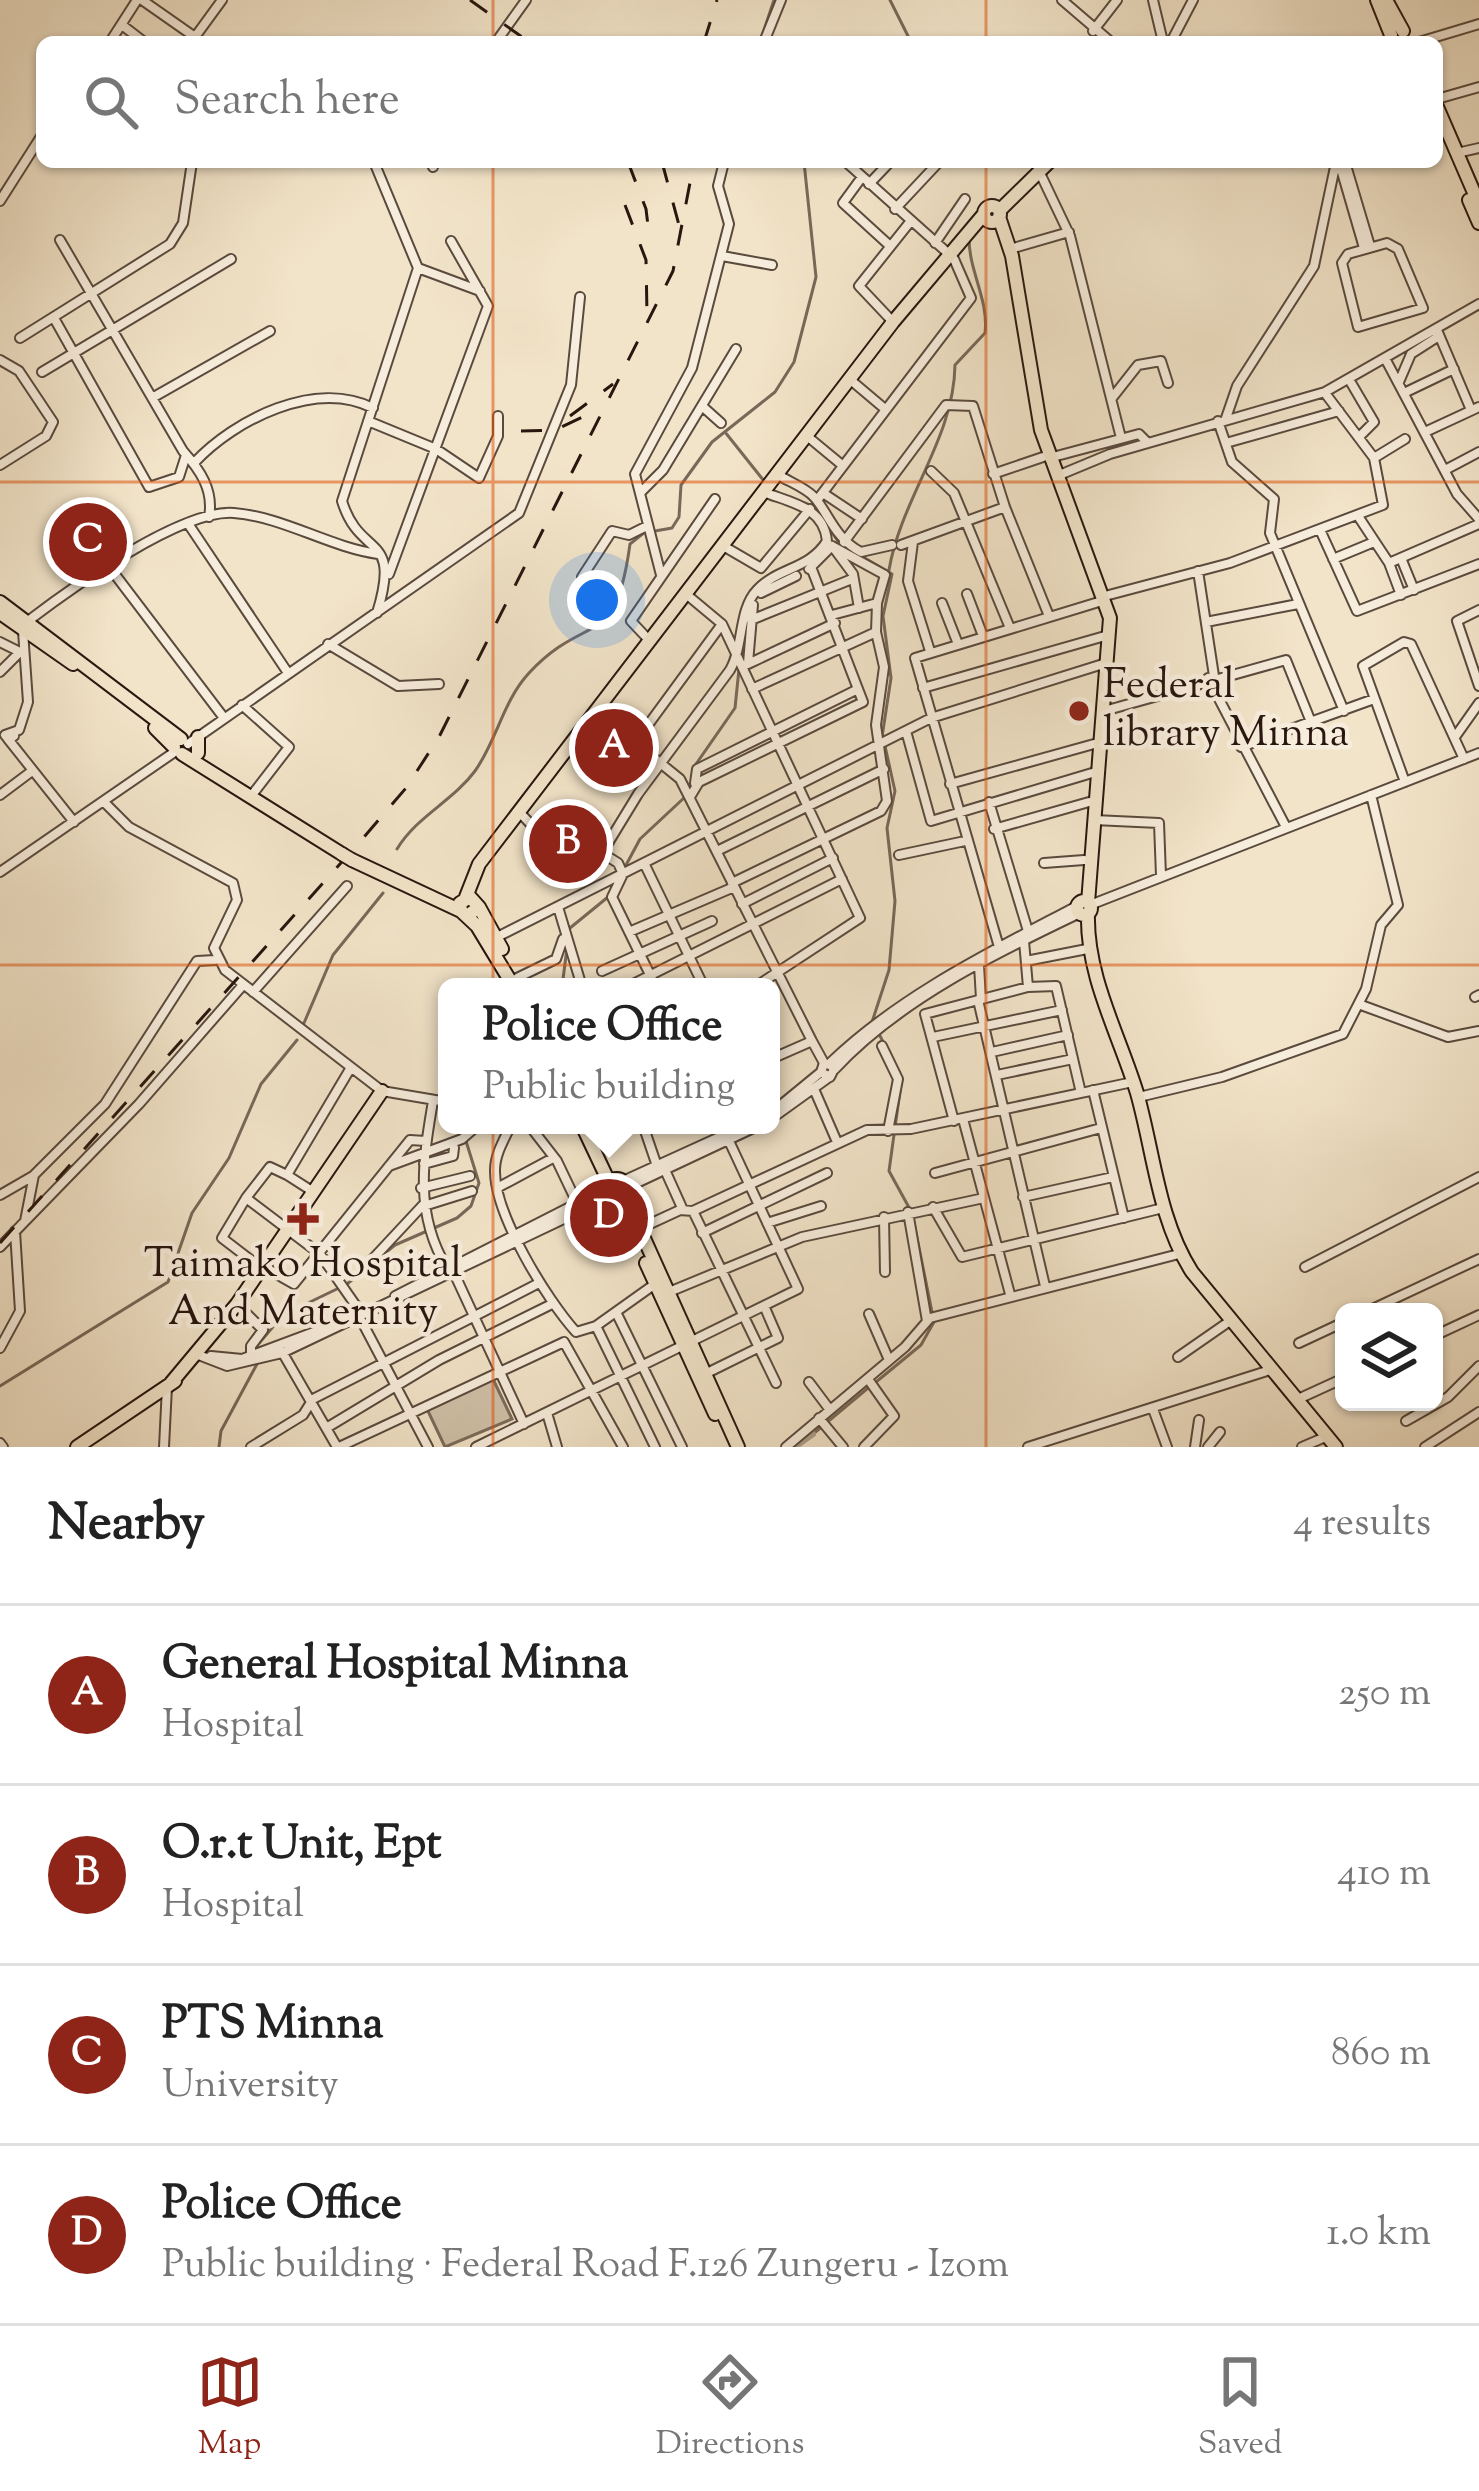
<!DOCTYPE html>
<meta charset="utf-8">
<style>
body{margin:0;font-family:"Sorts Mill Goudy",serif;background:#f2f2f2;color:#222}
.controls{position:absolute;right:36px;bottom:36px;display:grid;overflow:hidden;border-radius:18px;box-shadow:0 3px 9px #0004}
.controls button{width:108px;height:108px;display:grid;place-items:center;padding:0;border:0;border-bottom:3px solid #e0e0e0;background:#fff;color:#222;font:60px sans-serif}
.you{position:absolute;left:597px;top:600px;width:42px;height:42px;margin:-30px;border:9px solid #fff;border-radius:50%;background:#1a73e8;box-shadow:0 0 0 18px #1a73e833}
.badge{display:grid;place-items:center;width:78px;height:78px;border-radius:50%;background:#8f2418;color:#fff;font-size:39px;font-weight:700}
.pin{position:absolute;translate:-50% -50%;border:6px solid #fff;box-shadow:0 3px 12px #0006}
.popup{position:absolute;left:438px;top:978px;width:342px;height:156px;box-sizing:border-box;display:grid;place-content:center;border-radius:18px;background:#fff;filter:drop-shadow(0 3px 9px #0005);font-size:39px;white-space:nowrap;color:#767676}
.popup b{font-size:45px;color:#222}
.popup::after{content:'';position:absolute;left:50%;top:100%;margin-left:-24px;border:24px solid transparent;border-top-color:#fff}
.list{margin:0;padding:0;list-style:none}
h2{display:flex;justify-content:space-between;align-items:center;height:156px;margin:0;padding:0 48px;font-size:51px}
h2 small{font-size:39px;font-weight:400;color:#767676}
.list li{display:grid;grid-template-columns:78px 1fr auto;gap:36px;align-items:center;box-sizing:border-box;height:180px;padding:0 48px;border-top:3px solid #e0e0e0}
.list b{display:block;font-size:45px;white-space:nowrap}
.list p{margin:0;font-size:39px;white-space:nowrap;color:#767676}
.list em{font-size:39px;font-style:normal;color:#767676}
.icon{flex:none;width:66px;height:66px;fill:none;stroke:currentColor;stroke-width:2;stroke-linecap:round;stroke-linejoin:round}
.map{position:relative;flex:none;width:1479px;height:1447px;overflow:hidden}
.search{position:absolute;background:#fff;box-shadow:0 3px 9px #0004;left:36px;right:36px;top:36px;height:132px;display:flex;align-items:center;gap:30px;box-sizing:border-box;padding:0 42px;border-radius:18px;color:#767676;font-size:45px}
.sheet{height:876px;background:#fff}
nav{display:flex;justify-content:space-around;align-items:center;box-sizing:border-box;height:168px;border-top:3px solid #e0e0e0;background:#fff;font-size:33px;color:#767676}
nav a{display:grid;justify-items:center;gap:6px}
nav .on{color:#8f2418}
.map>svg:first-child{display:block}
.green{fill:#d0c1a9;stroke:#7c6c5c;stroke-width:3}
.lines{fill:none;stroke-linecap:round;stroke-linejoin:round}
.stream{stroke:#786859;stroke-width:3}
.canal{stroke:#ad9e8a;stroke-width:6}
.minor-casing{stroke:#5a4a3e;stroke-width:12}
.major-casing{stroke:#28160f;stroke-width:16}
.minor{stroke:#f7eddc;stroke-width:8}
.major{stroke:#f2e4c9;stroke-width:12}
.rail{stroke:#28160f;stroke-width:3;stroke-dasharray:21 21;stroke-linecap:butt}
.major-bridge-casing{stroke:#28160f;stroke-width:16;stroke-linecap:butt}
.major-bridge{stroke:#f2e4c9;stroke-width:12}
.grid{fill:none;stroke:#de560c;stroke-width:3;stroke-opacity:0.55}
.poi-dot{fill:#8f2418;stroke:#f7eddc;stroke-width:4.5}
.labels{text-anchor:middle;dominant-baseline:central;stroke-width:9;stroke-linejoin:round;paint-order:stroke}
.poi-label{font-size:42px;fill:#28160f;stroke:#f7eddc;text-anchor:start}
</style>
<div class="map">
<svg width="1479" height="1447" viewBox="0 0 1479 1447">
<rect width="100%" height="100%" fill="#f2e4c9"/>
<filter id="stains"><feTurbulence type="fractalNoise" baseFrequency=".00167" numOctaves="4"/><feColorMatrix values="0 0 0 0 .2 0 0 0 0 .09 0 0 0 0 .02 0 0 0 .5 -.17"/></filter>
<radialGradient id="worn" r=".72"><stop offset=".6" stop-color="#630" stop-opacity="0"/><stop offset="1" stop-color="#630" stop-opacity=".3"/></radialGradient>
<path class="green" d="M493 1379 512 1419 445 1447 427 1409Z"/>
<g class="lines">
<path class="stream" d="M890 0 911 42
M760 42 774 0
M725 432 764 481
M793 499 816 507 839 543 892 574 883 616 891 678 882 737
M655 531 672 528 679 517 681 485 712 442 775 392 794 362 816 277 804 162
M889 570C901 498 954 439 955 365L985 333C989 300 969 272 969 238
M746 643 748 617
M696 764 735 708 739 669
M397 849C417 816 453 801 475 771 497 740 503 701 529 673 589 609 615 654 630 544L645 532
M625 867 640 839 685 797
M570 928 608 897
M562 987 567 948
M872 1022 889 970 895 901 887 828 895 791 885 746
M304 1023 333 955 383 893
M877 1030 900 1075
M347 1284 395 1245 457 1218 471 1206 479 1183 466 1141
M255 1348 283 1315 339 1288
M876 1382 921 1345 934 1322 912 1213 889 1171 901 1084
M0 1386 168 1282 192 1213 229 1158 261 1084 297 1040
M813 1434 868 1388
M219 1447 221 1431 257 1364"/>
<path class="canal" d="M795 1447 813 1434"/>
<g class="minor-casing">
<path id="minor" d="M142 0 202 42
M1062 0 1111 42
M1153 0 1163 42
M122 25 144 42
M1093 31 1117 0
M195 37 222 0
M110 42 137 0
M496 42 526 0
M764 42 781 0
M1171 42 1193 0
M1419 42 1479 24
M1437 99 1479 87
M1457 153 1479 148
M374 162 418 268 342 501C360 560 402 531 377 613
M431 162 433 167
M846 162 950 255
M1339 162 1364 248
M1345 162 1370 246
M1039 171 1070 236 1121 438
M862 177 843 203 889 245
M869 184 890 162
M0 201 42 135
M895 209 939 162
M60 240 183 451C200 470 214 490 209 517
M935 243 965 199
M1387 243 1398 249 1423 308 1358 327 1342 263 1348 254Z
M1010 249 1069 232
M722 256 772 265
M418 268 480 291
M54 318 149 487 179 477 186 455
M893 322 859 286 910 222
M1437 330 1471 410
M20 338 170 244 183 223 192 162
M0 360 19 371 53 422 46 436 0 465
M1387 362 1457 494 1479 519
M42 372 231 259
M1350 381 1374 422 1359 437
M853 382 885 409
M1399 382 1411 354 1439 336
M1404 393 1454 369
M152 398 270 331
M1112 398 1138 365 1161 361 1168 383
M702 406 721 423
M1226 418 1237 386 1314 266 1336 162
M368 421 436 449 479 478 498 436V416
M1218 421 1232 462 1274 499 1270 533 1344 711
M1425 432 1479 407
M807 436 842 465
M1226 443 1339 411
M1049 458 1139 434 1148 443
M1374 458 1405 439
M194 463C235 419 316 379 373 408
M1445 470 1479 452
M931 471 954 493 1010 628
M993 474 1043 457
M780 476C790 482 806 488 814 497 828 512 835 539 861 552L892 545
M1057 476 1110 454 1325 392 1479 304
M640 493 663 470 736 349
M823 493 862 519
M818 499 971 298 954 259
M1358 516 1389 563 1479 524
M189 525 288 673
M1321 532 1357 611 1479 564
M844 542 946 405 973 406 1005 507 1049 616
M913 542 908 581 930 651
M901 545 1005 507
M725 547 761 568 810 509
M833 547 853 574 859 608
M1401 558 1414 590
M1333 559 1374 542
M1389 563 1401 595
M107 564 224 718
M809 569 832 546
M1198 571 1214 676
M389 574 488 306 451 241
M661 575 635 474 692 368 729 224 718 186 724 162
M582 577 612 531 629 535 647 526
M761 593 796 576
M686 594 722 624 860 918 755 987
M967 594 983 636
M1105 596 1230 563 1383 505 1374 458 1325 393
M942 603 958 644
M1479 610 1457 621 1479 686
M832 615 877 603
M751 620 852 579
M28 621C70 589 181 509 234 513 284 517 329 547 378 554
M1206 622 1298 604
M648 639 631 621 715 499
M0 642 22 653
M328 644 398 686 439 684
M748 663 753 605
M748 664 835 623
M0 672 19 653
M1208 678 1286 827
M923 688 1105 636
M752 689 876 632
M242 705 289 747 255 791
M595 710 680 779 812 1041 824 1063 835 1067 830 1077 821 1072 824 1063
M1104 711 1286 660 1311 722
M906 731 931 821 1092 773
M14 736 9 740 5 735 19 730 28 702 23 631
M1455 737 1479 703
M8 739 74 822
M637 740 722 624
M188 744 519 513 571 385 580 297
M1241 747 1374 699
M1405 782 1363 666 1404 642 1411 644 1464 759
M695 783 697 769 858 689
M950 784 1094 744
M0 795 32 771
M690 797 699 782 863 702 811 567
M104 802 129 827 233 883 237 900 214 948 225 970 382 1091 447 1102
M989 802 1028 931
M522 815 573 868H584L602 853 638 794 730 670C744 646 738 610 757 590 778 567 809 570 827 541 824 508 793 503 766 493
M1094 820 1159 823 1161 876
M994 829 1089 802
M717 851 884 769
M602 853 618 863 623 874 612 897 656 987
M899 855 965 841
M644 863 704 987
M1044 863 1084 860
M0 872 176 751
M732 883 881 811 887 801 876 725 884 667 876 632 877 603 885 575 832 546
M742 904 833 858
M1090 905 1479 753
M558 907 582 987
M629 932 734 887
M497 937 931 718 1103 664
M1024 941 1028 987
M999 947 915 658 1102 601
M1026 961 1087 949
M979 965 981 999
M602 971 712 921
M517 978 556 959 563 939
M627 987 842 879
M253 992 347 886
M1475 997 1479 995
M978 1000 1045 1286
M1361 1005 1448 1037 1479 1031
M933 1037 1062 1010
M882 1046 898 1079 888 1131
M992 1052 1068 1035
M771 1059 812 1041
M831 1062C901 995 992 951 1077 906
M835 1069C899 1000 996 953 1080 913
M997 1075 1073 1059
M814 1089 837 1142
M1093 1090 1124 1218
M1139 1097 1222 1077 1343 1034 1366 989 1381 925 1398 905 1371 795
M433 1101C423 1160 414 1214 447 1268
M771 1113 821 1072
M771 1119 828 1078
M963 1119 1010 1294
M954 1121 925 1014 1028 987 1056 986 1081 1093
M511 1125C504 1140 495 1154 495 1170 494 1214 547 1300 576 1332L596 1326 655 1284
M529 1125 557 1161 578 1205
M643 1125 657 1166
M424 1164 453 1156 454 1148
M389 1166 462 1139 478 1125
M665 1170 683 1210
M935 1173 1101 1128
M287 1175 270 1167 246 1198 320 1254 361 1313
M623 1181 746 1125
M421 1188 470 1176
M497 1188 553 1158
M626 1188 760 1125
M312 1191 287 1175 350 1069
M0 1195 33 1176
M1023 1197 1113 1177
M246 1198 222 1238 260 1267
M424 1206 472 1191
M933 1207 962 1257 1159 1209
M693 1211 776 1383
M908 1212 927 1321
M884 1217 885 1272
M25 1221 34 1175 105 1104 197 961 215 960
M767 1223 821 1206
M641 1228 680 1210 693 1211 867 1130 911 1129 1128 1083
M702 1233 827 1173
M0 1247 139 1104 243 985
M368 1264 423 1205
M264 1267 294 1284 410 1140 426 1141
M1305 1267 1479 1177
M454 1273 524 1424
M669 1292 802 1237 984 1198
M395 1296 607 1188
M237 1304 263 1330 251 1346V1356
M616 1312 682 1447
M1366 1312 1479 1259
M869 1314 889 1360
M360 1318 428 1447
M596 1326 655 1447
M1434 1336 1479 1315
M1299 1343 1344 1322
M0 1348 20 1311 15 1231
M281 1350 337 1447
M196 1354 227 1366 282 1353 612 1196
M211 1356 242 1359 338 1323
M1178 1357 1227 1323
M707 1373 778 1338 765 1308
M809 1382 830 1410
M1296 1400 1344 1378
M1153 1409 1167 1447
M547 1413 557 1447
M819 1418 843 1447
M1406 1421 1448 1397 1479 1366
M328 1427 439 1360 552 1304
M0 1443 3 1447
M164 1447 167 1387
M251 1447 303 1415 313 1399 539 1283
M339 1447 564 1342 623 1447
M476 1447 798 1289 729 1141
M786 1447 905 1347 930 1318 1175 1255
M864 1447 894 1416 868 1379
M1028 1447 1267 1371
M1195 1447 1199 1420
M1208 1447 1220 1432
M1302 1447 1323 1438
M1425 1447 1479 1412"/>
</g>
<g class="major-casing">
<path id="major" d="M1377 0 1391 35
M1386 0 1403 31
M1437 107 1479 204
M1469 200 1479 223
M984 214a8 8 0 1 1 16 0a8 8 0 1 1-16 0Z
M999 211 1049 162
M999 217 1012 256 1041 430 1110 618 1088 903
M0 602 181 739
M0 613 73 664
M155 728 174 747
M198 753V737
M182 754 342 854
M352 860 461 911
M466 897 479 864 893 322 984 214
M1077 908a7 7 0 1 1 14 0a7 7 0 1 1-14 0Z
M479 907 502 949
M1088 913C1086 976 1119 1034 1137 1093 1154 1153 1158 1219 1192 1272L1336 1447
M467 916 479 907 470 897 460 903 461 911 477 926 514 987
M582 1125 609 1182
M608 1188a9 9 0 1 1 18 0a9 9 0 1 1-18 0Z
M624 1194 738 1447
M615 1197 631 1228
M646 1263 715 1414
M171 1383 237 1304 382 1091
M77 1447 175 1381"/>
</g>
<use href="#minor" class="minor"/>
<use href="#major" class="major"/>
<path class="rail" d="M470 0 529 42
M704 42 717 0
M628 162 646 209 650 242
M662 162 679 225
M625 205 646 260 647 314
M570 416 613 384
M521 431 555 430 589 414
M0 1243 358 844 406 788 439 737 673 271 694 162"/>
<g class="major-bridge-casing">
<path id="major-bridge" d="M342 854 352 860"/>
</g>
<use href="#major-bridge" class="major-bridge"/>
</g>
<path class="grid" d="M493 0V42M986 0V42M493 162V1447M986 162V1447M0 482H1479M0 965H1479"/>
<g class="poi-dot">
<circle cx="1079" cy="711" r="12"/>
<path d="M297 1201h12v12h12v12h-12v12h-12v-12h-12v-12h12z"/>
</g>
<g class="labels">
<g class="poi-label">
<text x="1103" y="687">Federal<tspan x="1103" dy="48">library Minna</tspan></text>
<text x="303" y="1266" text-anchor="middle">Taimako Hospital<tspan x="303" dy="48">And Maternity</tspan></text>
</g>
</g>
<rect width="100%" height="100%" filter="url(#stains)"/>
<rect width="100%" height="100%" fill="url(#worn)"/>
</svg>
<div class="controls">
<button><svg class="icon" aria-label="layers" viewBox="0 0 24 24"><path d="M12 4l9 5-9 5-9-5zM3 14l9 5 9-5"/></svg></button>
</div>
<div class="you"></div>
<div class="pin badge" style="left:614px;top:748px">A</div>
<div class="pin badge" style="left:568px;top:844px">B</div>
<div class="pin badge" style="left:88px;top:542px">C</div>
<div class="pin badge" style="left:609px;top:1218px">D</div>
<div class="popup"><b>Police Office</b>Public building</div>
<div class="search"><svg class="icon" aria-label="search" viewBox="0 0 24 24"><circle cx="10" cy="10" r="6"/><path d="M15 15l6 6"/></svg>Search here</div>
</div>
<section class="sheet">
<h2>Nearby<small>4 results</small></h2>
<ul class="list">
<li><span class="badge">A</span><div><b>General Hospital Minna</b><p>Hospital</p></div><em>250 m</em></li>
<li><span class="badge">B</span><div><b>O.r.t Unit, Ept</b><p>Hospital</p></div><em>410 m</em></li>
<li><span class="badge">C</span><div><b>PTS Minna</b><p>University</p></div><em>860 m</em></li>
<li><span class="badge">D</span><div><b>Police Office</b><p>Public building · Federal Road F.126 Zungeru - Izom</p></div><em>1.0 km</em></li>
</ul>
</section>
<nav>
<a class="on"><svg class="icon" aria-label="map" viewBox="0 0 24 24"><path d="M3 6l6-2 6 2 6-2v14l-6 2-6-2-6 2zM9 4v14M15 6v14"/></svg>Map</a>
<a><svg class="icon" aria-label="directions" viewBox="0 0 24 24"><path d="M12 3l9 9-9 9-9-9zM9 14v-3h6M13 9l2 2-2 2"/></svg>Directions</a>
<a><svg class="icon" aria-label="saved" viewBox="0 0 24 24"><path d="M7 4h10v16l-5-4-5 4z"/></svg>Saved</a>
</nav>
